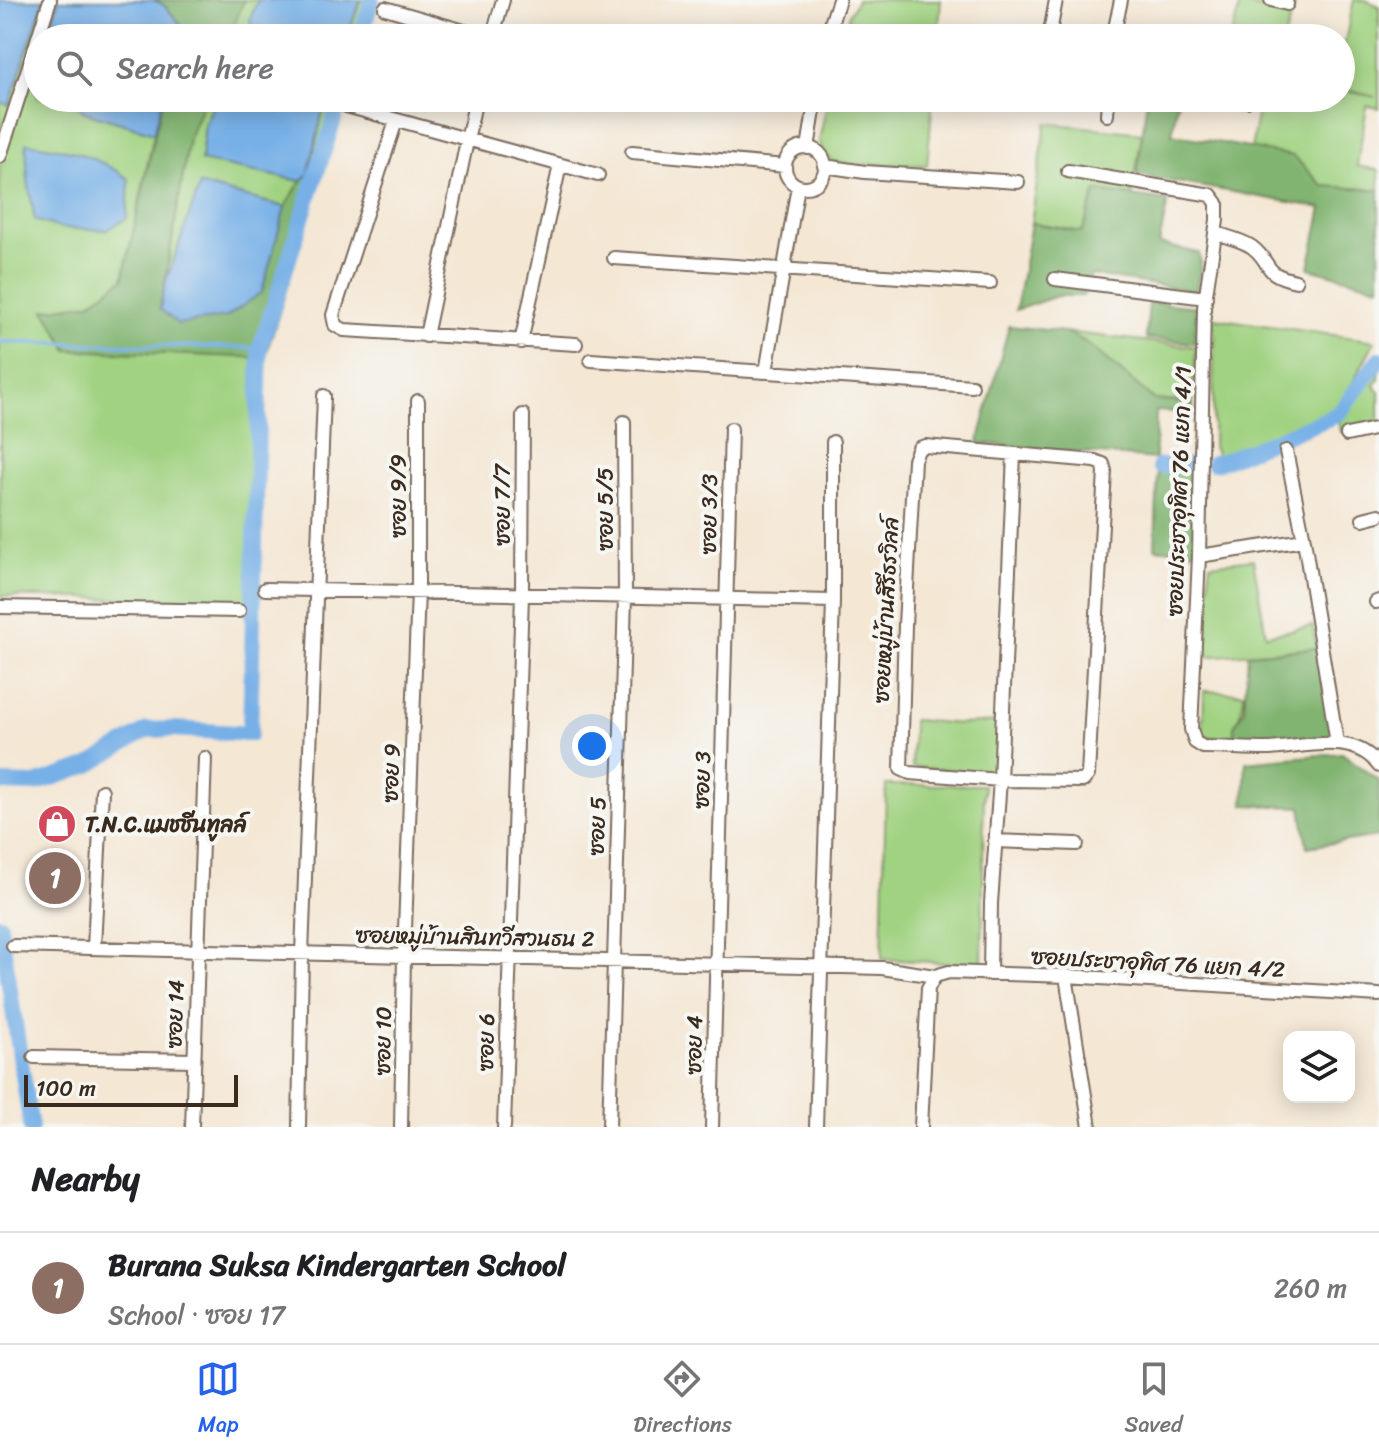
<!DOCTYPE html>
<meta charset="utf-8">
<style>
body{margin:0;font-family:Sriracha,"Playpen Sans Thai",sans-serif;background:#f6f6f6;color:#202124}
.controls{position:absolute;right:24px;bottom:24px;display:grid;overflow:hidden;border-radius:16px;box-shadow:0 4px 20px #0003}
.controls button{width:72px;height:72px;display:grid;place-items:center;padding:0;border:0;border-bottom:2px solid #e0e0e0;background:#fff;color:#202124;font:40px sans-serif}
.scale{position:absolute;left:24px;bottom:20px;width:214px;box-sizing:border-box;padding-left:8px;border:4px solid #3b2a1e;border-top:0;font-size:22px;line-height:28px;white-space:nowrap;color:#3b2a1e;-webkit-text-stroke:6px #f6f6f2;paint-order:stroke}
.you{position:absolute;left:592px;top:746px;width:28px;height:28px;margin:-20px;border:6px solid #fff;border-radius:50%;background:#1a73e8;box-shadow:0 0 0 12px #1a73e833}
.badge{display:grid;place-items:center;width:52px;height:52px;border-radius:50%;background:#2563eb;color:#fff;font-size:26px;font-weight:700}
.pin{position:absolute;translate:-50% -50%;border:4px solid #fff;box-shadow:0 2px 8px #0006}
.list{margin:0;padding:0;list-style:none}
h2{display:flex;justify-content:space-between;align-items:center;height:104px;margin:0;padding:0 32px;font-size:34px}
h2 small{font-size:26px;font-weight:400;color:#757577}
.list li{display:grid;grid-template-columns:52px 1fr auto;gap:24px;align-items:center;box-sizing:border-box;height:112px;padding:0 32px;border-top:2px solid #e0e0e0}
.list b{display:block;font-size:30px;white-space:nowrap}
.list p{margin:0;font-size:26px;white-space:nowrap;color:#757577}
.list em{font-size:26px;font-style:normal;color:#757577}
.icon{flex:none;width:44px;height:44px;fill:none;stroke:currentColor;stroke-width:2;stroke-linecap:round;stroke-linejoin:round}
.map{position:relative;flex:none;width:1379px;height:1127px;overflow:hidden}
.search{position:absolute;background:#fff;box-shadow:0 4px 20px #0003;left:24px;right:24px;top:24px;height:88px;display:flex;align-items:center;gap:20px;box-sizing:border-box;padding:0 28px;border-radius:44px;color:#757577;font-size:30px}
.sheet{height:216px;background:#fff}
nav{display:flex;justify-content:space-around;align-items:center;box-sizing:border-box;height:112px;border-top:2px solid #e0e0e0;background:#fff;font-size:22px;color:#757577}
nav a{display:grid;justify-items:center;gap:4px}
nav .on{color:#2563eb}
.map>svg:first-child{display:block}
.green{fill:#a0d281;stroke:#6e7e50;stroke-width:2}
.forest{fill:#80b46f;stroke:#5e6f46;stroke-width:2}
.water{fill:#77b0e7;stroke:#596d82;stroke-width:2}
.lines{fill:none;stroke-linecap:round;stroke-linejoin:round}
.stream{stroke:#77b0e7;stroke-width:4}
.canal{stroke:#77b0e7;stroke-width:16}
.minor-casing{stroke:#7c6c5e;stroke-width:16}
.minor{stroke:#fff;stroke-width:12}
.labels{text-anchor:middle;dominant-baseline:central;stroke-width:8;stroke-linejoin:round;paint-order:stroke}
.street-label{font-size:22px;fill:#3b2a1e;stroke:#f6f6f2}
.poi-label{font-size:22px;font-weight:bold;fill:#3b2a1e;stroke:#f6f6f2;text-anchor:start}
</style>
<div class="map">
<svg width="1379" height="1127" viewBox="0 0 1379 1127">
<rect width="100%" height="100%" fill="#f6f6f2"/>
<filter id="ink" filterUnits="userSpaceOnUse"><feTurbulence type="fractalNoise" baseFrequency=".0125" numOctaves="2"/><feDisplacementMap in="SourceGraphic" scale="16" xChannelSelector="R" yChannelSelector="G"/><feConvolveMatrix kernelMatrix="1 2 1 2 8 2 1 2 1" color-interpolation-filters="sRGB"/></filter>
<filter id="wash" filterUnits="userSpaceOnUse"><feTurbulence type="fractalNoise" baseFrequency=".006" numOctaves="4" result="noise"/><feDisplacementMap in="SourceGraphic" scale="32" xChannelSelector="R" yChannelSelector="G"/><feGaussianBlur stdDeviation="1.8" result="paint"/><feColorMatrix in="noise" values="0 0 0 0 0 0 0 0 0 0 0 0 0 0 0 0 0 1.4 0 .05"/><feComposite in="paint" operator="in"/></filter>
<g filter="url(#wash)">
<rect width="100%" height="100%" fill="#f4e7d4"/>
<path class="green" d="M44 0H59L47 38H38L36 74 38 98H67L85 112 154 133 123 279 90 303 45 311 68 350 253 357 247 602 0 596V102L9 105Z
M244 0H258L250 20 256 35 261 38H229Z
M361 0H378L366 38H346Z
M857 0H941L938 38H843L849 14Z
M1280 0 1296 3 1284 38H1231L1240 4 1277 12Z
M1354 0H1365L1379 6V108L1367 106 1357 166 1379 170V190L1323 186 1293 156 1251 149 1260 98H1341V90L1375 97 1341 88V59Z
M205 98H216L205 124 201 161 301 181 285 207 200 185 165 284 189 138Z
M326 98H347L326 162 308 175Z
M828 98H933L927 165 849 164 832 161 823 151 819 141Z
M1046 123 1142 133 1132 196 1096 191 1082 232 1031 223Z
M1214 318 1375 341 1341 404 1328 414 1217 456 1213 447Z
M1065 332 1196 347 1193 403 1155 400 1084 342Z
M1379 365V380L1375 385 1379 392V421L1341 432 1339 421Z
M1253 559 1266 635 1313 626 1317 648 1206 657 1210 564Z
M1204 691 1244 693C1244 711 1234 723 1234 740L1203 736Z
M913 720 962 724 998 722 996 774 912 767Z
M886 785H984L982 965 882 959Z"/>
<path class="forest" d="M153 0H244L229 38H178L181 24 164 5Z
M163 98H205L189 138 160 309 262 292 285 207 301 181 326 162 265 358 68 350 45 310 90 303 123 279Z
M1147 98H1178L1172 134 1293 156 1323 186 1379 190V287L1309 268 1322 208 1137 175Z
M1096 191 1168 201 1159 244 1199 253 1201 265 1196 291 1091 275 1083 296H1057L1016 310 1031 223 1082 232Z
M1149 302 1198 307 1194 343 1146 338Z
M1009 326 1065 332 1084 341 1155 400 1193 403V413L1156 411 1155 459 978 443Z
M1158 470H1195L1194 552 1155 548Z
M1317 648 1332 732 1329 739 1234 740V726L1244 710 1248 654Z
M1342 753 1379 781V836L1307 847 1301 807 1244 805 1246 762Z"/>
<path class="water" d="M0 0H44L9 105 0 102Z
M59 0H153L164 5 181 25 178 38H47Z
M258 0H361L346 38H261L256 36 250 19Z
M67 98H163L154 133 85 112Z
M216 98H326L308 175 301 181 201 161 205 124Z
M26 143C67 148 95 155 129 179L127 218 107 230 60 228 35 220 28 182Z
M200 185 285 207 262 292 227 317 178 324 160 309 165 284Z"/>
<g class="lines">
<path class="stream" d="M0 342 260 348"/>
<path class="canal" d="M360 38 372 0
M1213 463 1220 462 1332 417 1341 411 1379 359
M1160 466 1189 465
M0 783 35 784 88 766 147 730 174 729 250 734 260 348 341 98
M0 925 31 1127"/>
</g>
</g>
<g filter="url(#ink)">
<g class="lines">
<g class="minor-casing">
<path id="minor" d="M1271 0 1287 4
M385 8 488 38
M492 38 503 0
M826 38 839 0
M1049 38 1056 0
M1113 38 1121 0
M1234 98 1247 101
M346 106 598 175
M1107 115 1108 98
M396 121 333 315 335 325 344 330 576 344
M785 167a20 20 0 1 1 40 0a20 20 0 1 1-40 0Z
M808 148 816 98
M632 152 785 166
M0 156 50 0
M824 166 865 172 1018 182
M1068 171 1211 195 1217 203V220L1204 308 1199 556 1191 729 1195 742 1203 747C1224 747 1246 749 1267 749 1303 748 1354 730 1379 766
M1216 233C1227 237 1242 240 1252 247 1274 264 1260 273 1296 281
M614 258 990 283
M1055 279 1206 298
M426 336 476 98
M521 342 560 165
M591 360 972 386
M766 372 798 186
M1347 435 1379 428
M925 446 1095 461 1103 464 1105 471 1088 775 1083 781 1000 780 910 773 901 769 905 625 914 460 919 448Z
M1286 451 1304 540 1337 743
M1363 519 1379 515
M1199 556 1304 540
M265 589 833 601
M1376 602 1379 601
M0 607 239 611
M995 841 1077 844
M13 946 882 968 935 976
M94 947 102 791
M990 974 991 903 1000 780 1014 454
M935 976 949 972 1066 976 1379 995
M1066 976 1090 1127
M34 1057 194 1060
M192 1127 205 758
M299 1127 302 953 324 396
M401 1127 404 955 418 591V401
M504 1127 522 595 523 415
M609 1127 625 597 624 422
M712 1127 731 429
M816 1127 833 601V442
M921 1127 928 988 935 976"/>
</g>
<use href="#minor" class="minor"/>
</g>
</g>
<defs>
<g id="shop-disc" transform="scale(2)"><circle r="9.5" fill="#d1495b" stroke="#f6f6f2"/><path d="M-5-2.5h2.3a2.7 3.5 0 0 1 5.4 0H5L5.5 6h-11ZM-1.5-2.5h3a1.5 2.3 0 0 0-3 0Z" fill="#fff"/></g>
</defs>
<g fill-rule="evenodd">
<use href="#shop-disc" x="57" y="824"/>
</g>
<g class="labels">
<g class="street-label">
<text transform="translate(1179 491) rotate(-88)">ซอยประชาอุทิศ 76 แยก 4/1</text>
<text transform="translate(398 496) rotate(-90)">ซอย 9/9</text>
<text transform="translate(502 505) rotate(-90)">ซอย 7/7</text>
<text transform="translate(605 509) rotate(-90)">ซอย 5/5</text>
<text transform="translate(709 514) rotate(-89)">ซอย 3/3</text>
<text transform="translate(886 610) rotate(-87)">ซอยหมู่บ้านสิรีธรวิลล์</text>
<text transform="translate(391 773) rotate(-88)">ซอย 9</text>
<text transform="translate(702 780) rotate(-88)">ซอย 3</text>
<text transform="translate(597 826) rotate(-88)">ซอย 5</text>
<text transform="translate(475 937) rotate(1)">ซอยหมู่บ้านสินทวีสวนธน 2</text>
<text transform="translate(1158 963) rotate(3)">ซอยประชาอุทิศ 76 แยก 4/2</text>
<text transform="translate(175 1014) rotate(-88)">ซอย 14</text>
<text transform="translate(383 1041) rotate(-89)">ซอย 10</text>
<text transform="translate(486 1042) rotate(-89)">ซอย 6</text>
<text transform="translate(694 1045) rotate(-89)">ซอย 4</text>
</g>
<g class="poi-label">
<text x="85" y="824">T.N.C.แมชชีนทูลล์</text>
</g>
</g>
</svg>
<div class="controls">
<button><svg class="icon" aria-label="layers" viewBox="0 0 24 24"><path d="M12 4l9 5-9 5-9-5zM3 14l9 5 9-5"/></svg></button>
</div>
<div class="scale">100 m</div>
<div class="you"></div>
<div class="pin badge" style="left:55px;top:878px;background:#8d6e63">1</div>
<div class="search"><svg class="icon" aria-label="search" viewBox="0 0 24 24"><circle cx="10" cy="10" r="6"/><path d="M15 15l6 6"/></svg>Search here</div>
</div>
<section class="sheet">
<h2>Nearby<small></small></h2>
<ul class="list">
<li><span class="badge" style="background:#8d6e63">1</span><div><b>Burana Suksa Kindergarten School</b><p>School · ซอย 17</p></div><em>260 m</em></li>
</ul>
</section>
<nav>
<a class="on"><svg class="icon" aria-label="map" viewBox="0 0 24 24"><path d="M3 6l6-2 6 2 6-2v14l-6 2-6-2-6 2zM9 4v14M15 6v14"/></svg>Map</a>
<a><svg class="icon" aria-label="directions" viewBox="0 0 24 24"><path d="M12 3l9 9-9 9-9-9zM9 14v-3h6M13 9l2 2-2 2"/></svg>Directions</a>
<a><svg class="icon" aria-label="saved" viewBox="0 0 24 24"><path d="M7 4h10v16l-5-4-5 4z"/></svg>Saved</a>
</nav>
